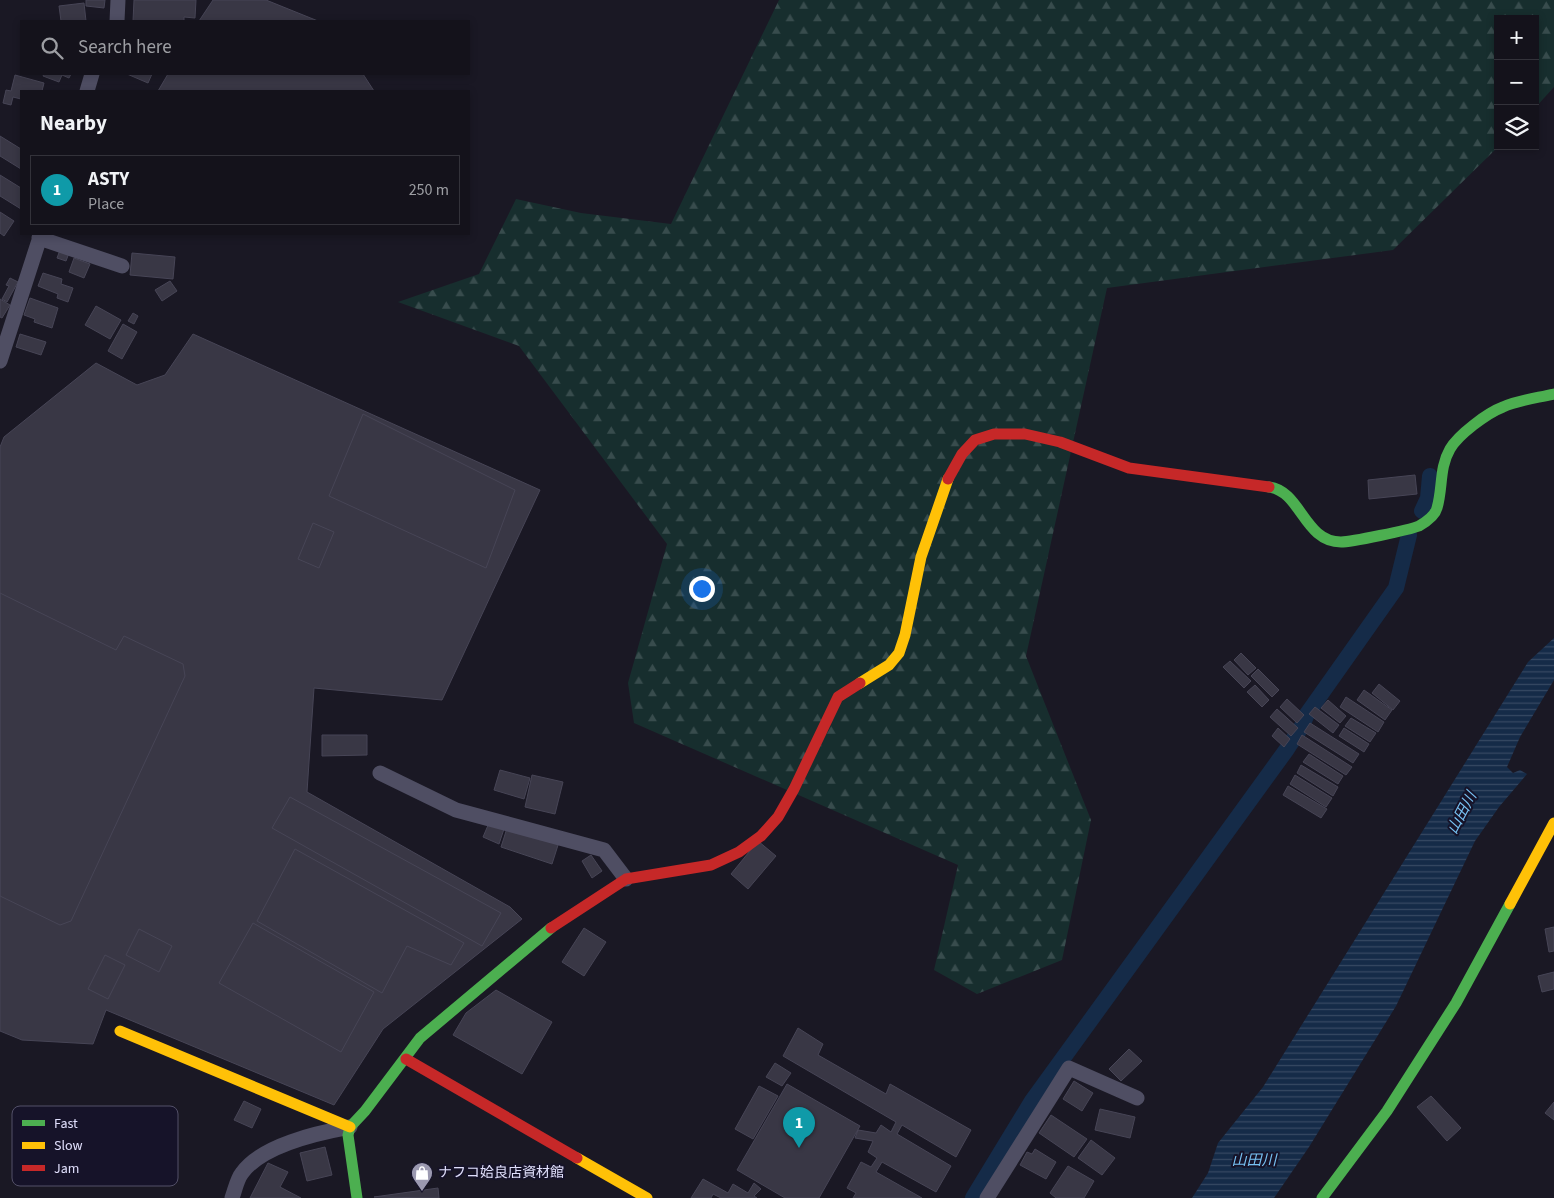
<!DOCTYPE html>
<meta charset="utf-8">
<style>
body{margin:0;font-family:"Source Sans 3","Noto Sans JP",sans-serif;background:#212028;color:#f1f3f6}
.controls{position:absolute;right:15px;top:15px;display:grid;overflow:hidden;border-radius:0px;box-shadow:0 2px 8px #0003}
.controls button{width:45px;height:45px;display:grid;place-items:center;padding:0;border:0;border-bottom:1px solid #33323a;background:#14121b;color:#f1f3f6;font:25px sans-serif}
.you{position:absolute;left:701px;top:588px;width:18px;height:18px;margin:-12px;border:4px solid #fff;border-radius:50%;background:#1a73e8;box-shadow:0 0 0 8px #1a73e833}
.badge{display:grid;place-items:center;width:32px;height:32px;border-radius:50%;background:#db2777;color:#fff;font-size:16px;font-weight:700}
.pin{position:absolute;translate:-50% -41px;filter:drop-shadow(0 1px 2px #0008)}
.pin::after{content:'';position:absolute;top:26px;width:18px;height:15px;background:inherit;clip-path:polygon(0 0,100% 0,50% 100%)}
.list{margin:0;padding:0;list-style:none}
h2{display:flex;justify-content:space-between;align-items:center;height:65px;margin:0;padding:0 20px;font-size:21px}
h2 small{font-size:16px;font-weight:400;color:#9d9ea3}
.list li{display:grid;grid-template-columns:32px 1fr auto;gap:15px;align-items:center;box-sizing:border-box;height:70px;margin:0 10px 10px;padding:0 10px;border:1px solid #33323a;border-radius:0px}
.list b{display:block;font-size:19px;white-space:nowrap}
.list p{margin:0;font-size:16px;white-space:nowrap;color:#9d9ea3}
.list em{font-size:16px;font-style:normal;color:#9d9ea3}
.icon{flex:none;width:28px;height:28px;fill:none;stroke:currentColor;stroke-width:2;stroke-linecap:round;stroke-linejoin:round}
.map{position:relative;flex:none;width:1554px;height:1198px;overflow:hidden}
.search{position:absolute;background:#14121b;box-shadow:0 2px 8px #0003;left:20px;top:20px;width:450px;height:55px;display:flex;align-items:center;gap:12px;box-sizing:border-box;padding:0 18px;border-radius:0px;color:#9d9ea3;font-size:19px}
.panel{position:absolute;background:#14121b;box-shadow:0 2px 8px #0003;left:20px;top:90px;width:450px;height:145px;border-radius:0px}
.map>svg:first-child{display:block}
.forest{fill:url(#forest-firs)}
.water{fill:url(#water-rules)}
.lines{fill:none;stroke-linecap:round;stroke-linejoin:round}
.canal{stroke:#152b48;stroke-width:16}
.building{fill:#393745;stroke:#474556}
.street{stroke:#4f4e63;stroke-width:15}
.fast{stroke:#4caf50;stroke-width:11}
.slow{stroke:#ffc107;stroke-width:11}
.jam{stroke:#c62828;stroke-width:11}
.labels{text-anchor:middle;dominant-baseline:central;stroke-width:4;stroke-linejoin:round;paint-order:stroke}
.poi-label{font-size:14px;fill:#e0dffc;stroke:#161329;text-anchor:start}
.water-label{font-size:15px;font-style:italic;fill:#77c1f2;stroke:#161329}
.key{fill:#161329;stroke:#535068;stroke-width:1}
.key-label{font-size:14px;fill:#e0dffc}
</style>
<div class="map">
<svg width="1554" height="1198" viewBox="0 0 1554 1198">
<defs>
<pattern id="forest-firs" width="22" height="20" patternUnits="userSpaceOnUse" patternTransform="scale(1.25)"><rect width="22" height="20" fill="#172e2e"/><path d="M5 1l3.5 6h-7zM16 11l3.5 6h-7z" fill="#384c4d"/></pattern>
<pattern id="water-rules" width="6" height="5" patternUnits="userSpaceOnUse" patternTransform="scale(1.25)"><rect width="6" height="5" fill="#152b48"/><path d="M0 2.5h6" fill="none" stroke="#374963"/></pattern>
</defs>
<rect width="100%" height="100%" fill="#1a1824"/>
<path class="forest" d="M779 0H1554V87L1535 108V19H1498L1499 146 1393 250 1107 288 1026 656 1091 820 1062 960 977 994 934 970 958 865 634 723 628 683 667 544 519 346 398 302 479 274 516 199 581 213 671 224Z"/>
<path class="water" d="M1554 638V680L1520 737 1507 767 1513 773 1520 770 1527 774 1499 807 1475 841 1396 1006 1309 1147 1274 1198H1192L1208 1173 1218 1143 1263 1087 1528 662Z"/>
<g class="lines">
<path class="canal" d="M1422 511 1428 498 1430 476
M973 1198 1032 1101 1287 749 1302 726 1307 714 1396 588 1409 535"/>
</g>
<path class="building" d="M86 0H105L104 8 86 6Z
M134 0H196L195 18 184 17V21H133Z
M213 0H266L318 21H199Z
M84 3 86 21H61L59 6Z
M44 74H71L69 78 62 75 59 82 43 76Z
M127 74H152L148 83Z
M168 74H363L374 91H158Z
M15 75 44 83 42 91H21V99L13 97 11 105 3 103 6 90 11 91Z
M0 136 21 149V169L0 156Z
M0 175 21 188V209L0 196Z
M0 212 14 221 4 236 0 233Z
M60 250 69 253 66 261 57 258Z
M132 253 175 257 173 279 130 275Z
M74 258 90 264 84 278 69 272Z
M43 273 62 279 61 284 73 288 68 302 57 298 58 294 38 286Z
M10 278 18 282 7 302 2 299 9 286 6 285Z
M170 281 177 291 162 301 155 290Z
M30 298 58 308 52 328 34 322 35 319 24 315Z
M0 299 10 305 2 318 0 317Z
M96 306 121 320 110 339 85 325Z
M133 313 138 316 134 324 128 321Z
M123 324 137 332 122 359 108 351Z
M20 334 46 342 41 355 16 347Z
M193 334 540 490 442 700 314 688 307 792 510 907 522 919 383 1029 334 1105 106 1010 93 1044 22 1040 0 1031V447L4 437 96 363 137 385 165 375Z
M363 414 515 490 486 568 329 496Z
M1415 475 1417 494 1369 499 1368 480Z
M313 523 334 532 319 568 298 559Z
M0 593 116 650 124 636 183 664 185 676 71 921 60 925 0 896Z
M1241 653 1256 668 1248 675 1234 660Z
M1230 661 1251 681 1244 688 1223 667Z
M1258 669 1279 690 1272 697 1251 676Z
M1379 684 1400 701 1393 710 1372 693Z
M1255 685 1269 700 1262 707 1247 692Z
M1364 690 1392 710 1385 720 1357 700Z
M1346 697 1384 722 1378 732 1340 707Z
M1287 699 1304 715 1297 723 1280 707Z
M1328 700 1346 716 1340 723 1321 708Z
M1315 707 1339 725 1333 733 1309 714Z
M1277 709 1298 728 1291 736 1270 717Z
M1351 718 1376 733 1370 742 1345 726Z
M1310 723 1359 754 1353 763 1304 732Z
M1278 728 1290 739 1284 747 1272 736Z
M1344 728 1369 744 1364 752 1339 736Z
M322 735H367V755L322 756Z
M1302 735 1352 767 1346 775 1297 744Z
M1309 754 1343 776 1338 784 1303 762Z
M1301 765 1338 787 1333 796 1297 773Z
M500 770 530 778 524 799 494 790Z
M532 775 563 782 555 814 525 807Z
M1295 775 1332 798 1326 807 1290 784Z
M1288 786 1327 809 1321 818 1283 795Z
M290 797 501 913 482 946 272 828Z
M489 823 504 829 499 844 483 837Z
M508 825 559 842 552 864 501 847Z
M758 841 776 856 748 889 731 874Z
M295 849 464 943 451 965 407 946 382 993 257 921Z
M591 855 602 871 592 878 582 861Z
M253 923 374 992 341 1052 219 983Z
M1554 927V951L1549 952 1545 929Z
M584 928 606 942 584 976 562 962Z
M139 929 172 946 159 972 126 955Z
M105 955 125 965 108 999 88 989Z
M1554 972V989L1542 992 1538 976Z
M496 990 552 1022 522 1074 453 1035 466 1013Z
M798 1028 823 1044 818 1055 886 1094 890 1084 971 1130 956 1157 902 1125 897 1134 951 1166 936 1192 882 1162 876 1172 922 1198H853L856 1193 847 1188 861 1162 871 1167 877 1158 868 1152 873 1141 855 1138 858 1130 876 1133 881 1125 891 1132 896 1122 783 1056Z
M1129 1049 1142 1061 1121 1081 1109 1069Z
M775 1063 791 1073 782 1086 766 1077Z
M1074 1081 1093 1093 1082 1111 1063 1099Z
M787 1084 860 1126 819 1198H785L737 1170Z
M759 1086 778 1096 753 1139 735 1129Z
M1431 1096 1461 1128 1447 1141 1417 1107Z
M244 1101 261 1109 252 1128 234 1120Z
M1554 1102V1120L1545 1113Z
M1100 1109 1135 1117 1130 1138 1095 1130Z
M1051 1115 1087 1139 1074 1157 1039 1133Z
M1091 1140 1115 1158 1102 1175 1078 1158Z
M325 1147 332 1175 307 1181 300 1153Z
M1035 1149 1056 1162 1046 1179 1020 1165 1027 1152 1032 1154Z
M268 1163 288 1172 280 1187 301 1198H250Z
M1068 1166 1094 1181 1084 1198H1056L1050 1193Z
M703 1179 728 1193 733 1184 748 1193 754 1183 761 1189 754 1196 757 1198H721L713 1194 711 1198H691Z
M438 1188 439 1198 374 1197Z"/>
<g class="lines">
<path class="street" d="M117 21 118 0
M87 91 92 74
M39 238 122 266
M0 361 41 234
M380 773 456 810 604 850 626 879
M232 1198C235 1190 237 1179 242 1173 262 1145 317 1133 350 1127
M987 1198 1069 1068 1137 1098"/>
<path class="fast" d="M1269 487C1301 491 1304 542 1341 542 1351 542 1409 530 1419 526 1426 522 1435 516 1437 508 1443 488 1439 468 1450 449 1458 435 1487 413 1503 407 1518 400 1537 398 1554 394
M357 1198 348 1135 350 1127 365 1111 420 1038 551 928
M1322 1198 1387 1111 1456 1003 1510 904"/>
<path class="slow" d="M860 683 889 665 899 653 905 635 921 557 948 479
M1510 904 1554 823
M120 1031 350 1127
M577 1158 647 1198"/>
<path class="jam" d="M948 479 962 454 975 440 994 434H1025L1060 442 1129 468 1269 487
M551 928 626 879 711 865 739 852 761 836 778 817 794 789 838 697 860 683
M406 1059 577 1158"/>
</g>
<defs>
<g id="shop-pin" transform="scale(1.125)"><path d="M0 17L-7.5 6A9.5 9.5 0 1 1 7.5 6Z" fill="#9b99b0" stroke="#161329"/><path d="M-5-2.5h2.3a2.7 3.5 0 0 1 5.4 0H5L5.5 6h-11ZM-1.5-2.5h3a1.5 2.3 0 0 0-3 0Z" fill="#fff"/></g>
</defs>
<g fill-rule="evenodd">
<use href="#shop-pin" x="422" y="1173"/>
</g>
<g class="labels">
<g class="poi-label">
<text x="438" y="1173">ナフコ姶良店資材館</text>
</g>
<g class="water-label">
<text transform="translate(1462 813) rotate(-62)">山田川</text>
<text x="1254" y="1160">山田川</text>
</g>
</g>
<rect x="12" y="1106" width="166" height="80" rx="8" class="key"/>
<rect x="22" y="1120" width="23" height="6" fill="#4caf50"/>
<rect x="22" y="1142" width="23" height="7" fill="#ffc107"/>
<rect x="22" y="1165" width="23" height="6" fill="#c62828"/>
<g class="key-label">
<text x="54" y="1128">Fast</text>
<text x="54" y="1150">Slow</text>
<text x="54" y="1173">Jam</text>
</g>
</svg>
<div class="controls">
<button>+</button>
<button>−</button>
<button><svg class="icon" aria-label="layers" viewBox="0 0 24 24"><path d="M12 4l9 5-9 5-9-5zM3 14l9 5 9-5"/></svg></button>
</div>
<div class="you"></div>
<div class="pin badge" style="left:799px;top:1148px;background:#0f9aa8">1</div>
<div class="search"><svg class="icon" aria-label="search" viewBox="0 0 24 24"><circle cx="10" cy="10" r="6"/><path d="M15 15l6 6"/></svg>Search here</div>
<section class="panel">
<h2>Nearby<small></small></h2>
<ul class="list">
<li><span class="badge" style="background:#0f9aa8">1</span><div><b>ASTY</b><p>Place</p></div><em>250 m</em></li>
</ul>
</section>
</div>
